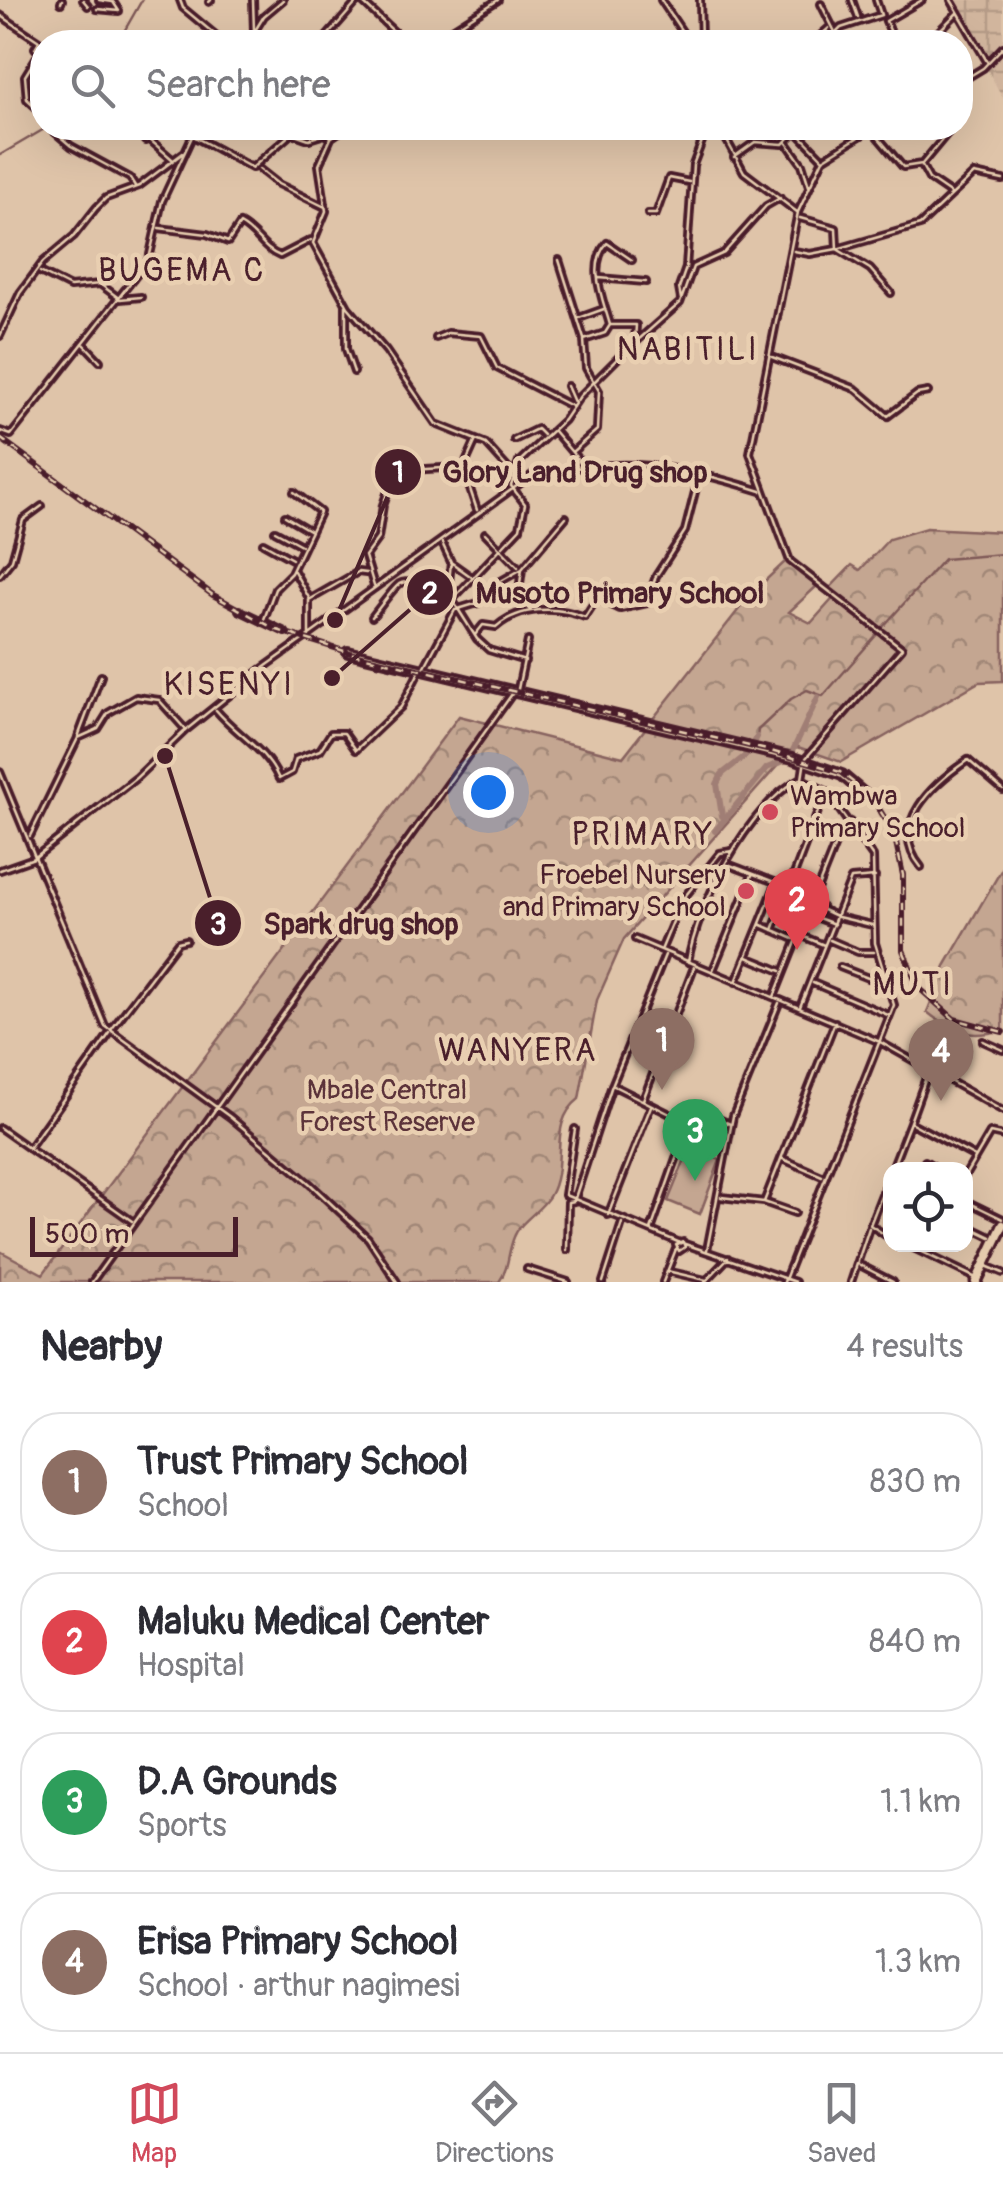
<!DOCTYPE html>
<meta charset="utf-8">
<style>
body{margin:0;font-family:Pangolin,sans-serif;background:#f2f2f3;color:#2b2b33}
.controls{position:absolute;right:30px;bottom:30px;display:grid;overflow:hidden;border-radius:20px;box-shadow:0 10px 40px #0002}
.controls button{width:90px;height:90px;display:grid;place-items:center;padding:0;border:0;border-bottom:2px solid #e1e1e2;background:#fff;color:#2b2b33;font:50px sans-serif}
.scale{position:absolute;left:30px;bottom:25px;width:208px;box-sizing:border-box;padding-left:10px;border:5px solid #4a1f2b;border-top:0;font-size:28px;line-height:35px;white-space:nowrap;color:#4a1f2b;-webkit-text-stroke:8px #e9cfb1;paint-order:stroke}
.you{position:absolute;left:488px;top:792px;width:35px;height:35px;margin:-25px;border:8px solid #fff;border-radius:50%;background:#1a73e8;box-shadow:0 0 0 15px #1a73e833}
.badge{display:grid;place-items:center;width:65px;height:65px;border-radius:50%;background:#d1495b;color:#fff;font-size:32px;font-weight:700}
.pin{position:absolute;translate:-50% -82px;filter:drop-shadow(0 2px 5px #0008)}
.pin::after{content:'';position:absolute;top:52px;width:35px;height:30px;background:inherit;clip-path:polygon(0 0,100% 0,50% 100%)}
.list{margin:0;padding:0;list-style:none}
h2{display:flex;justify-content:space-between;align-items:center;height:130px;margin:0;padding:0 40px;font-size:42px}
h2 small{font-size:32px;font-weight:400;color:#7c7c81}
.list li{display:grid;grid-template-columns:65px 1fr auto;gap:30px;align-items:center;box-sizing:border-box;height:140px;margin:0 20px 20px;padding:0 20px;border:2px solid #e1e1e2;border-radius:40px}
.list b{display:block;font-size:38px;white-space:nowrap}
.list p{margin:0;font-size:32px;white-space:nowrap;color:#7c7c81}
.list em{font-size:32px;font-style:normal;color:#7c7c81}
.icon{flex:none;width:55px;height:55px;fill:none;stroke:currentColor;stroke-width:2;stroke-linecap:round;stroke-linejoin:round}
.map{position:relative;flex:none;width:1003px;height:1282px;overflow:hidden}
.search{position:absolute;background:#fff;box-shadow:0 10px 40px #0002;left:30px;right:30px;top:30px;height:110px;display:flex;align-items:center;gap:25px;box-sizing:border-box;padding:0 35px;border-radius:40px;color:#7c7c81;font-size:38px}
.sheet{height:770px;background:#fff}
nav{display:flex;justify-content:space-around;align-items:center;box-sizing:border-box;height:140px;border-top:2px solid #e1e1e2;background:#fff;font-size:28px;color:#7c7c81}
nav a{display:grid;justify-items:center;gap:5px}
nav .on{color:#d1495b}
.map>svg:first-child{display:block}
.industrial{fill:url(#industrial-grid)}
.forest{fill:url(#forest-crowns);stroke:#87625e;stroke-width:2.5}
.park{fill:#c4a691;stroke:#87625e;stroke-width:2.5}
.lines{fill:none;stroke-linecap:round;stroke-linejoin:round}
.stream{stroke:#7e5857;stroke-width:2.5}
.river{stroke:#a07e74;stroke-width:6}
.street-casing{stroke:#4a1f2b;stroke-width:10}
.secondary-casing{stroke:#4a1f2b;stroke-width:14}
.primary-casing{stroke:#4a1f2b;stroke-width:15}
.street{stroke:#e9cfb1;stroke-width:2.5}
.secondary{stroke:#e9cfb1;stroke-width:6}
.primary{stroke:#e9cfb1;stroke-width:8}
.rail-casing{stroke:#4a1f2b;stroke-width:6}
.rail{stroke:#e9cfb1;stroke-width:2.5;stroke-dasharray:8;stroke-linecap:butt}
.poi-dot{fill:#d1495b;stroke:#e9cfb1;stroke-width:4}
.labels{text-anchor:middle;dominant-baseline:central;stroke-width:9;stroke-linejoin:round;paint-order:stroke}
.poi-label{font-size:28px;fill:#4a1f2b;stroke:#e9cfb1;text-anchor:start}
.park-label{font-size:28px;fill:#5c333a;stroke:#e9cfb1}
.quarter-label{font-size:32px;letter-spacing:2.5px;fill:#4a1f2b;stroke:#e9cfb1}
.leader{fill:none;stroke:#4a1f2b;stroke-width:4}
.callout-dot{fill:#4a1f2b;stroke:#e9cfb1;stroke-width:4}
.mark-label{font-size:30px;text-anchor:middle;font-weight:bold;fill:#fff}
.callout-label{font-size:30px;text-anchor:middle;font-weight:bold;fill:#4a1f2b;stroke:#e9cfb1;stroke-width:9;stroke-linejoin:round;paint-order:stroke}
</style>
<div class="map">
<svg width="1003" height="1282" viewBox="0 0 1003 1282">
<defs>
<pattern id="industrial-grid" width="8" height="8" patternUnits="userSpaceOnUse" patternTransform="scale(2.5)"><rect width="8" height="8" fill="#d1b59d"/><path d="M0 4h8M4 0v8" fill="none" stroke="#b59b87"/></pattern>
<pattern id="forest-crowns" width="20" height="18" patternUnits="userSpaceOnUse" patternTransform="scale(2.5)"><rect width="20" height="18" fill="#c4a691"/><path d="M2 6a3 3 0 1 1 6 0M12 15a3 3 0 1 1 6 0" fill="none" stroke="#a18777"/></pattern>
</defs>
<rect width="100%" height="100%" fill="#dfc4a9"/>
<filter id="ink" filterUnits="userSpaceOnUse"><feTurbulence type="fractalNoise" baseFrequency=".01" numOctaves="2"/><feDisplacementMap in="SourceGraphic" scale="20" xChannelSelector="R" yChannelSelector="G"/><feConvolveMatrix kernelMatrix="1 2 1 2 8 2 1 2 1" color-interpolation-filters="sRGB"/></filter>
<g filter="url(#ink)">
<path class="industrial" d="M949 0H1003V98Z"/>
<path class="forest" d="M926 528 1003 532V681L979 682 841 762 795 746 624 939 597 1000 579 1099C547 1124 568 1163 550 1195 542 1210 520 1221 514 1237 507 1254 510 1266 499 1282H0V1251L43 1274 459 716 623 757 750 595 787 560 818 585 789 612 811 623 837 594 830 588 852 565 860 570 889 539Z
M1003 867V1030C970 1039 953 1033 927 1012L945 966Z"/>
<path class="park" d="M690 1147 720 1160 700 1214 668 1201Z"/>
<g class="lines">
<path class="stream" d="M118 42 142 0
M0 155 46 128
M881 629 944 559 1003 554
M757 737 758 730 791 699 807 690 823 696 879 632"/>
<path class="river" d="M722 816 717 784 722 774 749 753 757 737
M715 831 767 768 789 759 818 697"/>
<g class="street-casing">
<path id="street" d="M83 0 88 6
M180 0 183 8 224 42
M253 0 254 31
M360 0 405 42
M661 0 689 42
M700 0 701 42
M852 0 858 17
M951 0 988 63
M209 2 211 0
M61 3 62 0
M821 4 835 32
M97 9 119 11 113 2 99 0
M0 15 39 41 35 48 39 53 25 76 27 99 37 108
M248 42 264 16 283 0
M322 42 358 1
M432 42 498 0
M813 42 829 28
M838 42 836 33 841 28 881 15 876 0
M895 42 886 21 922 0
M928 42 958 12
M960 82 983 68 1003 47
M42 105 37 108 42 116
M50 128 71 146 130 178 135 186
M124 128 132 134 143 130 145 141 149 139 172 159
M327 128 331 138 319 165 326 211 313 243 348 307 386 351 436 424 486 444 513 474
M720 128 744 172 797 212
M871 129 903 167 922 164 951 129
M193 136 252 168 292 133 309 139 328 133
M332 137 345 128
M787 143 802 164 809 186
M734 157 755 142 783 144 796 131 822 158
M922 166 929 179 951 194
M259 169 278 184 325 207
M648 214H656L669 178 689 182
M159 228 207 234 228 242 240 224C257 233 262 249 280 256L311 240
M794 251 810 254 837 249 836 228 800 218
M559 260 584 339
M632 260 607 243C587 266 603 299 610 325H636L635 340
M40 272 70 287 100 284 120 299 141 297
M599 278 646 282
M891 293 870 269 837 249 920 225 974 174 1003 180
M681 299 679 288 686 268 693 165 707 128
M346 305V349L354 372
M579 318 604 309
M0 336 20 293 43 262 74 236 96 208 106 198 139 186 183 153
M436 338 448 333 481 336 497 368 573 407
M83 343 100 361
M772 357 856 389 888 416 917 394 928 392
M567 386 574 402
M0 431 11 435 149 259 162 201 196 128
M554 431 581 463
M514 440 537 429 543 435
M572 452 597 430 599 391 586 368 584 340 605 333 610 325
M463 469 476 440
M285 516 309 530
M275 531 301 545
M485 533 518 567
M263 543 292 559
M442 543 451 562 448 593 477 639 489 650 525 661
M452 563 473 578
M294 571 309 598
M0 575 12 560 23 520 42 506
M374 586 365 556 378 538 383 505 395 471 458 467 465 474 477 510
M452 600 520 528 525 504 511 486 519 462 564 420 580 396 619 357 680 303 693 267 724 253 766 206 780 198
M239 610 285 632
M531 611 518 598 522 569 566 517
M372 617C412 566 390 586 446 586
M263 622 275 589 291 573 320 512 294 492
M475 635 483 625 496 627C520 606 557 606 585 617L597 598 620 609 647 603 656 576 685 531 699 476
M309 636V600L358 572 366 573
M424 668 455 610 478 603 487 589 522 569
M518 689 528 641
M216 710C238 736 266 749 279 779L292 772 296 759 320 750 331 733H344L356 750 401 707 420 670
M78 737 101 676
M806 758 902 648 790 561 750 453 798 212 823 159 873 128
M0 772 105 1026 230 1117 309 1183 368 1238 397 1282
M802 779 804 766
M30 836 78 738 98 729 108 713 136 697 159 700 185 729
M730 865 814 897 823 910 838 917 872 925
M921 867C886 825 934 783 968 760L1003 790
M0 870 34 858 136 778 186 730 262 669 532 475C623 457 673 463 761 491
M808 914 834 924
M760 924 794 939
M773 930 825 793
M800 935 824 945
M635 939 880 1042 1003 1111
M830 940 858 952H874
M662 948 682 900 720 853 732 851
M747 957 781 971
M688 962C697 906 748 805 800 779
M840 967 868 978H884
M713 970 752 875
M736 982 776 884
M813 983 888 1015
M774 997 838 837 850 822
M800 1007 851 879 875 877
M111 1030 178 942 186 940
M983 1041 1003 1050
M928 1072 910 1122 975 1157
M612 1085 688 1123 694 1108 730 1124
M643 1100 694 967
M0 1128 132 1221
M575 1129 565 1195 678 1242
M29 1148 110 1033
M783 1159 822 1176
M925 1161 940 1170
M966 1174 990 1133 1003 1136
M721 1197 764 1202 795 1213
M966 1201 1003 1219
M764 1202 835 1022
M608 1215 651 1106
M966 1225 991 1237
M651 1230 688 1125
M890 1238 870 1225 910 1122
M683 1242 685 1247 679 1251 676 1245Z
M685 1244 795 1282
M905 1244 976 1278
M567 1250 568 1202 574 1201 611 1088 665 955
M707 1250 733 1116 779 1003
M858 1264 893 1282
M986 1266 1003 1273
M527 1269 568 1282
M667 1271 706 1280
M92 1282 512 694
M603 1282 622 1223
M663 1282 676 1249
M705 1282 728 1258
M784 1282 894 1005 875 943 873 857 826 791 802 779
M851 1282 869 1228"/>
</g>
<g class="secondary-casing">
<path id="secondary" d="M348 652 793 758 842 775 869 798"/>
</g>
<g class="primary-casing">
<path id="primary" d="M976 1282 1003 1225"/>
</g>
<use href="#street" class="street"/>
<use href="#secondary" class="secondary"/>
<use href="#primary" class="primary"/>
<g class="rail-casing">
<path id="rail" d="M0 438 213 595 277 630 357 655 771 751 840 772 871 796 894 833 903 875V950L918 987 954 1019 1003 1032"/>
</g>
<use href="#rail" class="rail"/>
</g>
</g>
<g class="poi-dot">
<circle cx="770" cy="812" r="10"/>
<circle cx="746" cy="891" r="10"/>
</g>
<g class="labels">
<g class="poi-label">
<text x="790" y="796">Wambwa<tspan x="790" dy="32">Primary School</tspan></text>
<text x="726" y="875" text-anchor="end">Froebel Nursery<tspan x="726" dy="32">and Primary School</tspan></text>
</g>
<g class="park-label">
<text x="387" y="1090">Mbale Central<tspan x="387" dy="32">Forest Reserve</tspan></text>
</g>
<g class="quarter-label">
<text x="182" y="271">BUGEMA C</text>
<text x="688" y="350">NABITILI</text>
<text x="229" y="685">KISENYI</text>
<text x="643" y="835">PRIMARY</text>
<text x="913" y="985">MUTI</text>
<text x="518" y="1051">WANYERA</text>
</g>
</g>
<path class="leader" d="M335 620L398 472M332 678L430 592M165 756L218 923"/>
<g class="callout-dot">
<circle cx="335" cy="620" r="10"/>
<circle cx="332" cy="678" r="10"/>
<circle cx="165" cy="756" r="10"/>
<circle cx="398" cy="472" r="25"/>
<circle cx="430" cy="592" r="25"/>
<circle cx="218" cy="923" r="25"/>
</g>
<g class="mark-label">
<text x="398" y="482">1</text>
<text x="430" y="603">2</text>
<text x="218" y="934">3</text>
</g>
<g class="callout-label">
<text x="575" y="482">Glory Land Drug shop</text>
<text x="620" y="603">Musoto Primary School</text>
<text x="361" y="934">Spark drug shop</text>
</g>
</svg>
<div class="controls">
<button><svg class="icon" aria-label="locate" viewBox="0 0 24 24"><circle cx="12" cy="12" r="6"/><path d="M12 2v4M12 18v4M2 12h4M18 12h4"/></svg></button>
</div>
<div class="scale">500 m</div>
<div class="you"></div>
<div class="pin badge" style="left:662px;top:1090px;background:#8d6e63">1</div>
<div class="pin badge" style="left:797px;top:950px;background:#e0444e">2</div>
<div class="pin badge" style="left:695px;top:1181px;background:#2e9e5b">3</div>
<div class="pin badge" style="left:941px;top:1101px;background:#8d6e63">4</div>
<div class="search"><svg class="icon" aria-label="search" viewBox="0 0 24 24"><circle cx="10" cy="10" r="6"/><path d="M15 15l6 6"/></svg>Search here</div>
</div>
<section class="sheet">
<h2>Nearby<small>4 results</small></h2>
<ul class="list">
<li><span class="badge" style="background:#8d6e63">1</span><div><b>Trust Primary School</b><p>School</p></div><em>830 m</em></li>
<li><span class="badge" style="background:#e0444e">2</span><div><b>Maluku Medical Center</b><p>Hospital</p></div><em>840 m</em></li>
<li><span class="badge" style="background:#2e9e5b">3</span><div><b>D.A Grounds</b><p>Sports</p></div><em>1.1 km</em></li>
<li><span class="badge" style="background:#8d6e63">4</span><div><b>Erisa Primary School</b><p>School · arthur nagimesi</p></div><em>1.3 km</em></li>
</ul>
</section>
<nav>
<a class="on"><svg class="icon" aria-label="map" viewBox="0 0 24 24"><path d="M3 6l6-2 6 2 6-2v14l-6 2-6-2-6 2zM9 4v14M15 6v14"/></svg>Map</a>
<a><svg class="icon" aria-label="directions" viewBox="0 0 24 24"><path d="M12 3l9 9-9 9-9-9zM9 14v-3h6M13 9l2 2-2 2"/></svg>Directions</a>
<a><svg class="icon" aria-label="saved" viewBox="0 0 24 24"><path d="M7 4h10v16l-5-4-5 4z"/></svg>Saved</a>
</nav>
